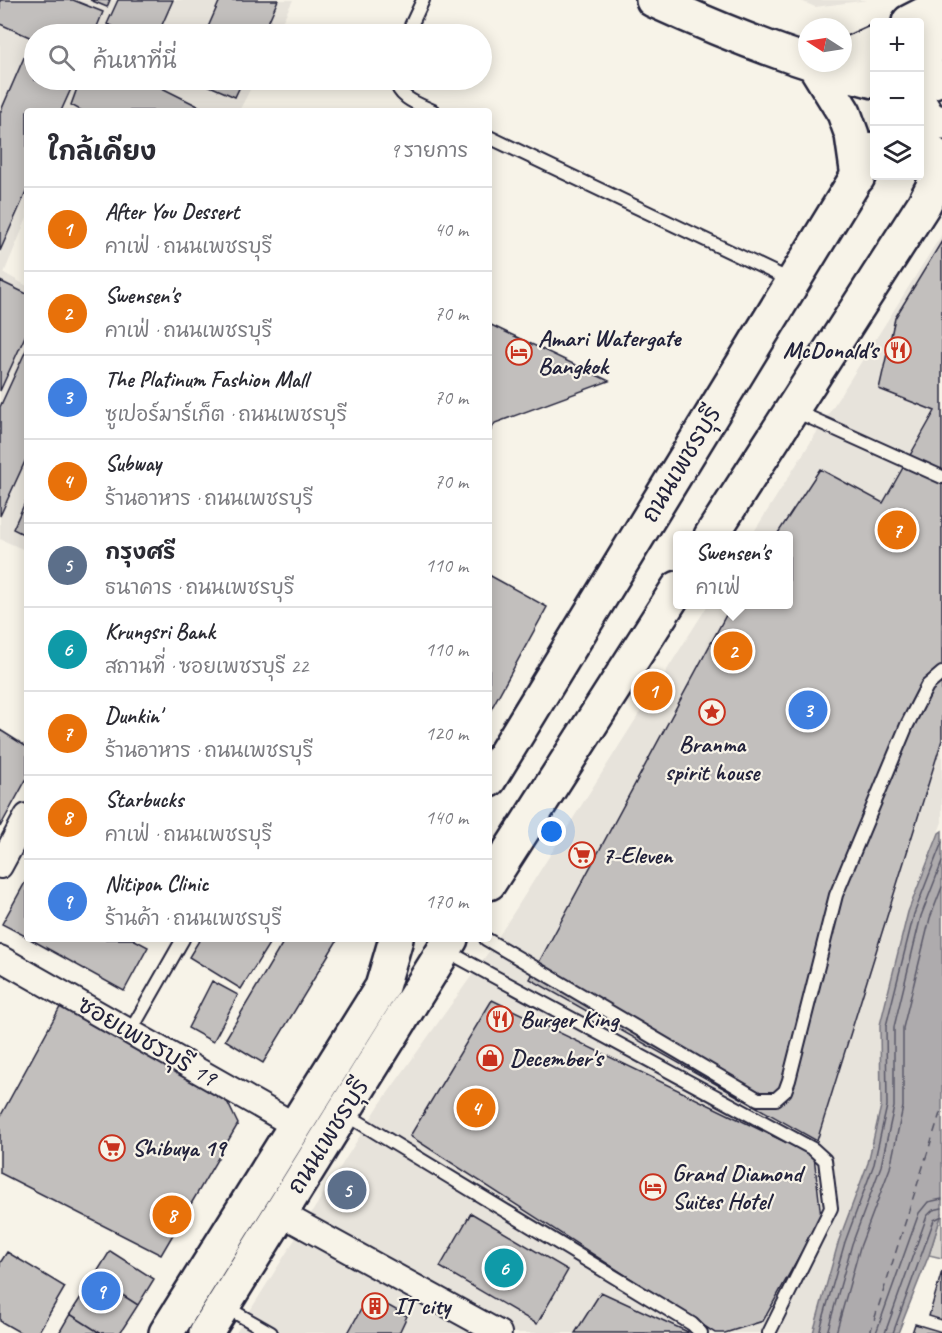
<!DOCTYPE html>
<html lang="th">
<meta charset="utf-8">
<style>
body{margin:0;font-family:Caveat,"Playpen Sans Thai",sans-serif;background:#f7f7f7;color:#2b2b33}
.controls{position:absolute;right:18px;top:18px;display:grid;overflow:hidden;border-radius:6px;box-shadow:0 3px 15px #0003}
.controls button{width:54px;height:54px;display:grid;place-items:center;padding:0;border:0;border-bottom:2px solid #e1e1e2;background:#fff;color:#2b2b33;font:30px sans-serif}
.compass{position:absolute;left:798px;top:18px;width:54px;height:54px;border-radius:50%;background:#fff;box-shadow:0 3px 15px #0003;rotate:282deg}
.you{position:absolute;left:552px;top:832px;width:21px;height:21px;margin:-15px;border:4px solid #fff;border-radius:50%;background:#1a73e8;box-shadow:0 0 0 9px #1a73e833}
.badge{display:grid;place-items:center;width:39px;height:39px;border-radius:50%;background:#c8321e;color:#fff;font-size:20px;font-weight:700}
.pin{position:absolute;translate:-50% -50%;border:3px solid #fff;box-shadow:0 2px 6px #0006}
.popup{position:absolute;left:673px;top:531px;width:120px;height:78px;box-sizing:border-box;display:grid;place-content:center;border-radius:6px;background:#fff;filter:drop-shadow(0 2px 4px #0005);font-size:20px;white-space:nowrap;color:#7c7c81}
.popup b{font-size:22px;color:#2b2b33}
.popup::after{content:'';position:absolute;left:50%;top:100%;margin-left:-12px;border:12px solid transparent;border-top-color:#fff}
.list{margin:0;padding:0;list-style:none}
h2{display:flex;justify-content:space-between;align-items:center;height:78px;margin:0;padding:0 24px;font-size:26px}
h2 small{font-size:20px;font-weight:400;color:#7c7c81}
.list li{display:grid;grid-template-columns:39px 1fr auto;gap:18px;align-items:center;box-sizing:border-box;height:84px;padding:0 24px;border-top:2px solid #e1e1e2}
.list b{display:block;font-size:22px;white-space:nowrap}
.list p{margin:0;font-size:20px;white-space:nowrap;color:#7c7c81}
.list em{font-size:20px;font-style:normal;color:#7c7c81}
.icon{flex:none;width:33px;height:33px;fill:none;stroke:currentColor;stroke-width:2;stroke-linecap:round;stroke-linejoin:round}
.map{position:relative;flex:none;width:942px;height:1333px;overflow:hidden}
.search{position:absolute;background:#fff;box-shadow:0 3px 15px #0003;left:24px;top:24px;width:468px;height:66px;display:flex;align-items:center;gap:15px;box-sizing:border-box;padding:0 21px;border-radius:33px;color:#7c7c81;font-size:22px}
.panel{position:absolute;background:#fff;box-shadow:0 3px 15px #0003;left:24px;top:108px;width:468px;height:834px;border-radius:6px}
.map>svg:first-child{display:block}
.built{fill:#e7e3db}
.green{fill:#d8d5cf;stroke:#7d7c85;stroke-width:1.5}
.water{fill:#aeabad;stroke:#76747f;stroke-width:1.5}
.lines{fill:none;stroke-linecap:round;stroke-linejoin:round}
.shore{stroke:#5a5969;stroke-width:1.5}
.ferry{stroke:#535263;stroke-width:1.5;stroke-dasharray:8 6;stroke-linecap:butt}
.building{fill:#c2bfbd;stroke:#22223b;stroke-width:1.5}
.lane-casing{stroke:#22223b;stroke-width:16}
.street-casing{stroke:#22223b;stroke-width:28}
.secondary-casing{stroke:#22223b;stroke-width:38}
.primary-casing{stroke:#22223b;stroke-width:38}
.lane{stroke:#f7f3e8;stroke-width:12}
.street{stroke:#f7f3e8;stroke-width:24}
.secondary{stroke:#f7f3e8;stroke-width:33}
.primary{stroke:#f7f3e8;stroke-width:33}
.labels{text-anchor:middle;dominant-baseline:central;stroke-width:4.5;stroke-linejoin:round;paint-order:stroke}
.poi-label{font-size:24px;font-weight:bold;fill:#22223b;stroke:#f7f3e8;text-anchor:start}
.street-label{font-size:24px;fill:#22223b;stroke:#f7f3e8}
</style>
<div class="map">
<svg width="942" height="1333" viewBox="0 0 942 1333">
<rect width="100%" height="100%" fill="#f7f3e8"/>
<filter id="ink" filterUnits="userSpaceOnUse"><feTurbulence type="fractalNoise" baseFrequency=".0167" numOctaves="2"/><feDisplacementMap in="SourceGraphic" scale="12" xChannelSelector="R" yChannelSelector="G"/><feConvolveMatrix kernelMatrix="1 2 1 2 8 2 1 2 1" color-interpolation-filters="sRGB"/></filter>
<g filter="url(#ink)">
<path class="built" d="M0 0H293L276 34H34V80H255L239 111H27V218L4 273 27 286V551L0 539Z
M799 0H868L815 7Z
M942 234V822L908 912 880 1025 881 1106 868 1163 839 1240 813 1333H236L380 1104 490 950 708 605 789 604V536L752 535Z"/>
<path class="green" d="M942 1212V1258L929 1255Z"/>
<path class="water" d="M942 831V1213L929 1255 898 1333H813L839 1240 868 1163 881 1106 880 1025 908 912 939 833Z"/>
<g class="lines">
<path class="shore" d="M819 1333 845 1242 874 1164 887 1106 886 1026 914 914 942 842
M827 1333 852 1244 881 1166 894 1107V1027L921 916 942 862
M836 1333 860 1247 890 1168 903 1107V1028L930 918 942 887
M876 1333 919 1213 928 1202 942 1199
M885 1333 927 1216 933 1210 942 1208
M893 1333 934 1220 942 1216"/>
<path class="ferry" d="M870 1333 942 1107"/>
</g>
<path class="building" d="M0 0H73L103 12 94 34H34V39L0 24Z
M90 0H110L107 7Z
M118 0H173L158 34H131L107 24Z
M220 0H278L263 34H205Z
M32 39 34 40V80H75L61 111H27V190L0 251V113Z
M80 80H146L208 111H82L71 105Z
M196 80H243L235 97Z
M942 241V740L817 1141 530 979 732 604H789V536H776L820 469 883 503 935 411 879 389 895 318Z
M0 281 27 294V332L0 391Z
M489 324 609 381 495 423 489 434Z
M27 348V457L0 516V407Z
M27 498V536L13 529Z
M489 575 547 607 489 713Z
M0 730 27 747V778L0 827Z
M27 879V937L2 924Z
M30 939H133L148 947 124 991Z
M200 939H272L241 989 189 957Z
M285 939H338L263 1063 225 1040Z
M212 981 238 995 213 1042 188 1028Z
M64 1000 223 1093 238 1124 161 1255 0 1173V1117Z
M492 1000 814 1156 821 1217 763 1321 725 1333H715L410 1136Z
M471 1213 568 1270 537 1324 440 1267Z
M110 1251 154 1279 138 1305 94 1277Z
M7 1252 65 1287 38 1333H21L0 1321V1263Z
M942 1271V1320L929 1316Z
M94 1277 138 1305 120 1333H100L70 1314Z
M601 1292 688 1332V1333H575Z
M369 1295 407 1316 399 1333H348Z
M70 1314 100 1333H59Z
M915 1324 942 1332V1333H912Z"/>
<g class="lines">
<g class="lane-casing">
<path id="lane" d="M407 34 423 0
M396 80C398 98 418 104 433 111
M489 137 792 281
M793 410 942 477
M486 939 758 1099H776L785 1091 789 1080 836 895 907 725 927 686 942 673
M445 950 813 1149 825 1160 831 1208 769 1333
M130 1032 183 939
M344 1113 692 1324 701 1333
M224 1306 271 1333"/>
</g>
<g class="street-casing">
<path id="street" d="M0 866 27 816
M0 958 294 1125
M280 1213 499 1333"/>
</g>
<g class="secondary-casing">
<path id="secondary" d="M653 0C725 33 797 62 874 81
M909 22 942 5
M843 57 874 43
M815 66 844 113 852 135 858 177
M920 86 942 78
M920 104 929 119 942 123"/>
</g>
<g class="primary-casing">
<path id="primary" d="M920 70 942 18
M920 145 942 160
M711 536 924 204 942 169
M489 780 874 149
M489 883 678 588
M166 1333 382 987 396 939
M206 1333 451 939"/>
</g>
<use href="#lane" class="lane"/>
<use href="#street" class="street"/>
<use href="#secondary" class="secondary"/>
<use href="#primary" class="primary"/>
</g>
</g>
<defs>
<g id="restaurant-ring" transform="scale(1.35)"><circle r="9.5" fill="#f7f3e8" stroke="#c8321e" stroke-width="1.5"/><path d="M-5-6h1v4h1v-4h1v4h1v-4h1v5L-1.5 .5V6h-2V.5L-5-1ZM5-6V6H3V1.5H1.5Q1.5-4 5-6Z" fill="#c8321e"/></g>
<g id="hotel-ring" transform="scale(1.35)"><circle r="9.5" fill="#f7f3e8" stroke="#c8321e" stroke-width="1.5"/><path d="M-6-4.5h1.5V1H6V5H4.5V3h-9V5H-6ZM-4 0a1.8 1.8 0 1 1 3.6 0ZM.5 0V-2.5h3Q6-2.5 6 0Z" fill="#c8321e"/></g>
<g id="sight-ring" transform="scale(1.35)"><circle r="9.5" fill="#f7f3e8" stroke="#c8321e" stroke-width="1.5"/><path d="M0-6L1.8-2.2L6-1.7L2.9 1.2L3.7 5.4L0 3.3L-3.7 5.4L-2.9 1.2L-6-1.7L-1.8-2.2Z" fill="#c8321e"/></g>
<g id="supermarket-ring" transform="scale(1.35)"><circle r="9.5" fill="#f7f3e8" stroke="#c8321e" stroke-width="1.5"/><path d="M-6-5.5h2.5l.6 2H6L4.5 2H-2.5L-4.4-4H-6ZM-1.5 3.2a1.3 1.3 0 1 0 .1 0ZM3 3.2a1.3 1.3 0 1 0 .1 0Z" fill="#c8321e"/></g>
<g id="shop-ring" transform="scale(1.35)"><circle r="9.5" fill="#f7f3e8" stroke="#c8321e" stroke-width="1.5"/><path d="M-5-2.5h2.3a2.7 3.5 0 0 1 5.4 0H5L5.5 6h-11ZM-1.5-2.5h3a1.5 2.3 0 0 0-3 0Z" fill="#c8321e"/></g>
<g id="building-ring" transform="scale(1.35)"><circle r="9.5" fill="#f7f3e8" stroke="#c8321e" stroke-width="1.5"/><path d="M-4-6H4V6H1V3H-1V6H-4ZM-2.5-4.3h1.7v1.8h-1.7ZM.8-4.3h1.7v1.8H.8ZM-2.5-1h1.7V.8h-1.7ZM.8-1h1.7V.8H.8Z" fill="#c8321e"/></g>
</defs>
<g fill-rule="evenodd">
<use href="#restaurant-ring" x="898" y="350"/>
<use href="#hotel-ring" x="519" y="352"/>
<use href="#sight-ring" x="712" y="712"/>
<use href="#supermarket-ring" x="582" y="855"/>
<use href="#restaurant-ring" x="500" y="1019"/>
<use href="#shop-ring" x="490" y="1058"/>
<use href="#supermarket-ring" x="112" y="1148"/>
<use href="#hotel-ring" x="653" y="1187"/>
<use href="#building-ring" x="375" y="1306"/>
</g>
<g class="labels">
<g class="poi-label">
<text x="538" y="338">Amari Watergate<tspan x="538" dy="28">Bangkok</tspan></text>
<text x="878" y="350" text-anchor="end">McDonald's</text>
<text x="712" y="744" text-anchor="middle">Branma<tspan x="712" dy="28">spirit house</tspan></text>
<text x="602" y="855">7-Eleven</text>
<text x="520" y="1019">Burger King</text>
<text x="510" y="1058">December's</text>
<text x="132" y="1148">Shibuya 19</text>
<text x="672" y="1173">Grand Diamond<tspan x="672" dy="28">Suites Hotel</tspan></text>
<text x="394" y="1306">IT city</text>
</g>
<g class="street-label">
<text transform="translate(681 464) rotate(-59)">ถนนเพชรบุรี</text>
<text transform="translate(147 1041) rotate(30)">ซอยเพชรบุรี 19</text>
<text transform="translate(328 1136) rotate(-58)">ถนนเพชรบุรี</text>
</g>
</g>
</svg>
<div class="controls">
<button>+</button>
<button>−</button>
<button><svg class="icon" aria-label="layers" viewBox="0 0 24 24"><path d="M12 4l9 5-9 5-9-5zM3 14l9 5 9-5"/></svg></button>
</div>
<svg class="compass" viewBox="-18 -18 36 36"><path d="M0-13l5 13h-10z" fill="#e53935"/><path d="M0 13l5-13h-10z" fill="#7c7c81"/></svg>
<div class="you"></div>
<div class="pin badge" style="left:653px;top:691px;background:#e8710a">1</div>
<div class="pin badge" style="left:733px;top:651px;background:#e8710a">2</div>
<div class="popup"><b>Swensen's</b>คาเฟ่</div>
<div class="pin badge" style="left:808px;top:710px;background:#3f7fe0">3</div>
<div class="pin badge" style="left:476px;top:1108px;background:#e8710a">4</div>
<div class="pin badge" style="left:347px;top:1190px;background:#5c6f8a">5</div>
<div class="pin badge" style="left:504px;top:1268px;background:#0f9aa8">6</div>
<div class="pin badge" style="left:897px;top:530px;background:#e8710a">7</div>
<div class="pin badge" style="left:172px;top:1215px;background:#e8710a">8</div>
<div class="pin badge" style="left:101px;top:1291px;background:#3f7fe0">9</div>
<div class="search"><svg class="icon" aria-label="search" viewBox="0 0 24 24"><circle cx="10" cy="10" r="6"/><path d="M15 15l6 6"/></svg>ค้นหาที่นี่</div>
<section class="panel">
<h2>ใกล้เคียง<small>9 รายการ</small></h2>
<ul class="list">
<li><span class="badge" style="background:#e8710a">1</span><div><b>After You Dessert</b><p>คาเฟ่ · ถนนเพชรบุรี</p></div><em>40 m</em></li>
<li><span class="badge" style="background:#e8710a">2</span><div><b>Swensen's</b><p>คาเฟ่ · ถนนเพชรบุรี</p></div><em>70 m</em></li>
<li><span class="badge" style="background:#3f7fe0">3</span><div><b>The Platinum Fashion Mall</b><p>ซูเปอร์มาร์เก็ต · ถนนเพชรบุรี</p></div><em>70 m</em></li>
<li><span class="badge" style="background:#e8710a">4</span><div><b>Subway</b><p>ร้านอาหาร · ถนนเพชรบุรี</p></div><em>70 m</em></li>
<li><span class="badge" style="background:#5c6f8a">5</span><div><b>กรุงศรี</b><p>ธนาคาร · ถนนเพชรบุรี</p></div><em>110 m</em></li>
<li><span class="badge" style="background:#0f9aa8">6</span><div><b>Krungsri Bank</b><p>สถานที่ · ซอยเพชรบุรี 22</p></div><em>110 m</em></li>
<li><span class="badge" style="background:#e8710a">7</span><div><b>Dunkin'</b><p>ร้านอาหาร · ถนนเพชรบุรี</p></div><em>120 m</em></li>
<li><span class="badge" style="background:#e8710a">8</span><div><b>Starbucks</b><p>คาเฟ่ · ถนนเพชรบุรี</p></div><em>140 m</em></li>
<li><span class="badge" style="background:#3f7fe0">9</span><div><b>Nitipon Clinic</b><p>ร้านค้า · ถนนเพชรบุรี</p></div><em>170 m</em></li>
</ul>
</section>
</div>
